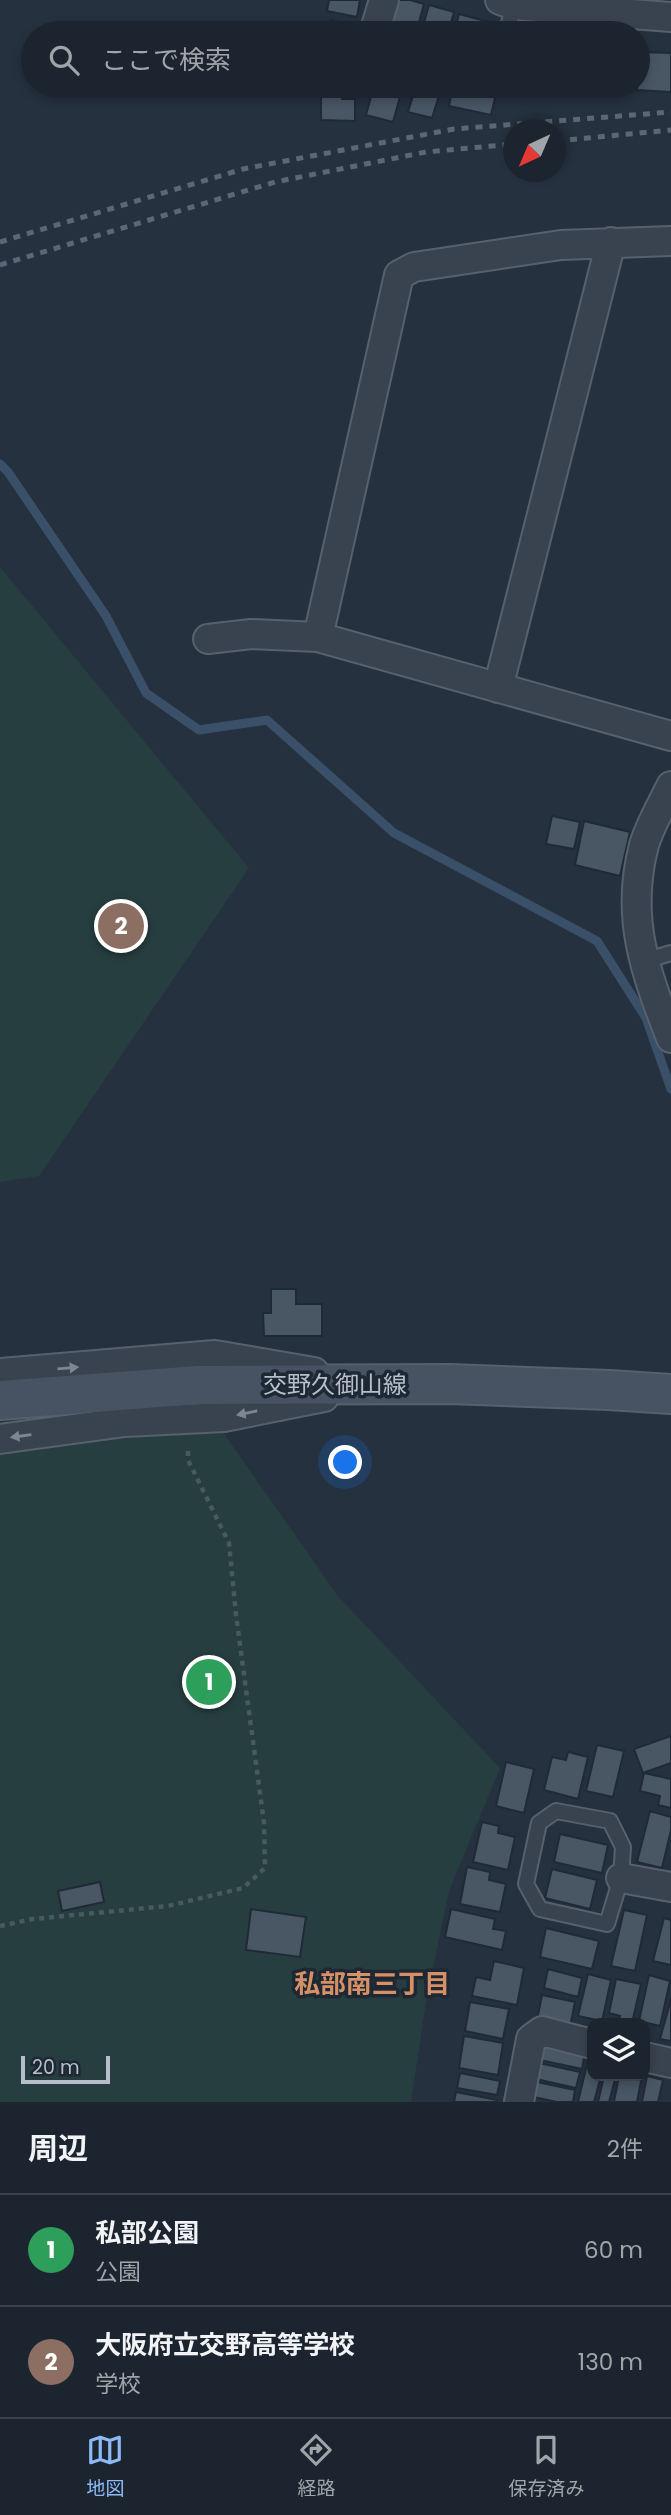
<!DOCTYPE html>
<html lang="ja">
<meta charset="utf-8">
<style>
body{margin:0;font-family:Poppins,"Noto Sans JP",sans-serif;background:#252d37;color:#f1f3f6}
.controls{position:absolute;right:21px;bottom:21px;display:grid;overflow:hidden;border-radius:14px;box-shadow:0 4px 10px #0003}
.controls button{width:63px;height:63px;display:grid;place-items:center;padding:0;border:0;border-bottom:2px solid #3a424b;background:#1c252f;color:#f1f3f6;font:35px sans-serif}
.compass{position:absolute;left:503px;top:119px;width:63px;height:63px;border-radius:50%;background:#1c252f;box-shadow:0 4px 10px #0003;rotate:224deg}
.scale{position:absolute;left:21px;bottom:18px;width:89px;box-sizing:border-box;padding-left:7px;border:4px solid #b5beca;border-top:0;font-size:19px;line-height:24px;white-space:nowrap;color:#b5beca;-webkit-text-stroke:5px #1e2834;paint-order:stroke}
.you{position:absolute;left:346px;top:1463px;width:24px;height:24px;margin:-18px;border:5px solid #fff;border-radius:50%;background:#1a73e8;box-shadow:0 0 0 10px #1a73e833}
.badge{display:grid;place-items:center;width:46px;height:46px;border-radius:50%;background:#8cbbf8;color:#fff;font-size:23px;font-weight:700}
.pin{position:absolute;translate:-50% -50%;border:4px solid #fff;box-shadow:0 2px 7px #0006}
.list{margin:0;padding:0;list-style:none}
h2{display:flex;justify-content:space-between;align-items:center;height:91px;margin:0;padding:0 28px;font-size:30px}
h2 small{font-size:23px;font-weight:400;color:#a0a5aa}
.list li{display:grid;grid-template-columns:46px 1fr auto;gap:21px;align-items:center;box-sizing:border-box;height:112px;padding:0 28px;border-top:2px solid #3a424b}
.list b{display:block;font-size:26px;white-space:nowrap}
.list p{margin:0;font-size:23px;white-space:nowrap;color:#a0a5aa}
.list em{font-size:23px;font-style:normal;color:#a0a5aa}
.icon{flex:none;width:38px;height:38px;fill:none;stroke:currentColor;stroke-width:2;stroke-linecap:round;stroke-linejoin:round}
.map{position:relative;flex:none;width:671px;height:2102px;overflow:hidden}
.search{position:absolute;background:#1c252f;box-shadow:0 4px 10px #0003;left:21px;right:21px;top:21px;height:77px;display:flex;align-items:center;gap:18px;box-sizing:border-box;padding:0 24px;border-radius:38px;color:#a0a5aa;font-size:26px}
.sheet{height:315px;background:#1c252f}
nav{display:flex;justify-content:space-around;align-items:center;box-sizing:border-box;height:98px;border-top:2px solid #3a424b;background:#1c252f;font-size:19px;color:#a0a5aa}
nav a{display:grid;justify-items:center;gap:4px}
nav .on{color:#8cbbf8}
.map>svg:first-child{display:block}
.green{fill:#273e40}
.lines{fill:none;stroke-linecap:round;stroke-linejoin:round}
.stream{stroke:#3a5068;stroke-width:9}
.building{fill:#495765;stroke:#202a36;stroke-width:2}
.service-casing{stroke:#57616d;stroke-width:18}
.minor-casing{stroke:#57616d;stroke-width:32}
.secondary-casing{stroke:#57616d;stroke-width:42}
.path{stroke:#455b5d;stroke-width:4.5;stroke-dasharray:5 5;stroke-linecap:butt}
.service{stroke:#39434f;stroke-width:14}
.minor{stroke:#39434f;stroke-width:28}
.secondary{stroke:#475262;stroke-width:38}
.rail{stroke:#5b6776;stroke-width:5;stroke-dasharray:7 7;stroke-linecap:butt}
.oneway{fill:#7d8793}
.labels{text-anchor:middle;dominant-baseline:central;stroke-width:7;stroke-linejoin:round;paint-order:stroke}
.street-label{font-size:24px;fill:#b5beca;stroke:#1e2834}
.neighbourhood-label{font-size:26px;font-weight:bold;fill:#d59065;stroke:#1e2834}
</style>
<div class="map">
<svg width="671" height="2102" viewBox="0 0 671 2102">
<rect width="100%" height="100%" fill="#25313f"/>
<path class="green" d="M0 567 249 868 39 1176 0 1182Z
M220 1428 338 1596 500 1768 449 1891 426 2002 411 2102H0V1447L75 1438Z"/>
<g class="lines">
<path class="stream" d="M0 464 8 472 106 616 146 693 199 730 267 720 394 833 597 941 646 1018 671 1089"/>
</g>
<path class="building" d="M329 0H360L357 17 327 11Z
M394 0H410L424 4 416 33H385Z
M429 5 454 12 448 33H421Z
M459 14 493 23 490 33H454Z
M331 20 359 26 357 33H328Z
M639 52 671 53V92L637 90Z
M321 86H342V99H355V121L321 120Z
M374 86H403L393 122 366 115Z
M416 86H442L432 118 408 112Z
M453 86H478L477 90 496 94 491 115 449 106Z
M521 86H563L562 96 520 93Z
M571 86H598V94L571 93Z
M603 86H633L632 92 603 91Z
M552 816 580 822 574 849 546 844Z
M584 821 630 832 620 876 575 865Z
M271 1289H296V1304H322V1336H264L263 1313H271Z
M671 1736V1763L643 1773 634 1749Z
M597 1745 624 1751 613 1797 586 1791Z
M568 1752 588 1757 578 1799 544 1790 552 1757 566 1760Z
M506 1762 534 1769 524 1813 496 1806Z
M644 1773 671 1779V1808L658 1805 660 1796 640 1791Z
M650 1811 671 1817V1830L662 1868 637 1862Z
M482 1822 499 1826 498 1833 515 1837 508 1870 473 1862Z
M560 1834 608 1845 602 1873 554 1862Z
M467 1867 490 1872 489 1880 506 1884 500 1912 460 1904Z
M552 1869 597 1880 590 1909 545 1898Z
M100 1882 104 1902 62 1911 58 1891Z
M251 1909 306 1917 300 1957 246 1950Z
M451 1909 495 1919 493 1929 506 1931 502 1950 445 1937Z
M624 1910 647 1915 635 1971 611 1966Z
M664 1918 671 1920V1965L653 1961Z
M546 1928 599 1941 592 1969 540 1957Z
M494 1961 524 1968 517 2005 472 1996 476 1977 490 1980Z
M548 1969 582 1978 578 1997 544 1988Z
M588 1974 611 1980 602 2021 578 2016Z
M649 1975 670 1981 660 2026 639 2021Z
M616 1979 641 1984 632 2023H618L620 2016 609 2013Z
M542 1995 575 2002 570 2027 537 2020Z
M671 1999V2041L660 2039Z
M470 2002 509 2009 503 2039 465 2031Z
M464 2036 503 2043 498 2075 459 2068Z
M544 2043 585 2052 582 2069 540 2060Z
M588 2060 592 2061V2076H601L594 2102H578Z
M539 2063 580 2072 576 2088 536 2079Z
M460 2073 500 2081 497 2095 457 2088Z
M604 2076H616L609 2102H598Z
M619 2076H642L637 2102H614Z
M647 2076 663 2080 658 2102H642Z
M532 2081 575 2090 573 2102H557L529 2096Z
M456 2092 497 2100V2102H454Z"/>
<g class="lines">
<g class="service-casing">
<path id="service" d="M506 33 514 5
M644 961 671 953
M556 1811 610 1821 623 1847 621 1878 607 1924 540 1909 526 1884 539 1823Z"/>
</g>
<g class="minor-casing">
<path id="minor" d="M500 0 514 5 671 17
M374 33 384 0
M318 637 399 275 414 267 561 245 671 241
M208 639 251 634 318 637 671 736
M498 688 611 242
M671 786C662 805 650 825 644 845 625 917 645 971 671 1038
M0 1373 215 1355 314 1372
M0 1439 125 1422 224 1417 324 1397
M621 1878 671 1887
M645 2057 671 2063
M519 2102 531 2039 542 2031 592 2044"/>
</g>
<g class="secondary-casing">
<path id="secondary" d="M0 1400 198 1385 450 1384 609 1390 671 1394"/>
</g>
<path class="path" d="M0 1926 33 1919 168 1906 243 1888 265 1868 264 1823 236 1615 229 1543 188 1460V1446"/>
<use href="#service" class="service"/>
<use href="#minor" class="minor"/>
<use href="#secondary" class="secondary"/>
<path class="rail" d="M556 141 671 130
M0 242 243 169 454 129 671 112
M0 265 275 182 426 152 514 144"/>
</g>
<defs><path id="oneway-solid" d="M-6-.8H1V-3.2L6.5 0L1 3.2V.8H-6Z" transform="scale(1.75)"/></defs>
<g class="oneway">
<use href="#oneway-solid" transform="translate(68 1368) rotate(-5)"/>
<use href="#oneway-solid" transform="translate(247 1413) rotate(168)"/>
<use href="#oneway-solid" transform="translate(21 1436) rotate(172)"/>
</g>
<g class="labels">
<g class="street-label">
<text x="335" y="1384">交野久御山線</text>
</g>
<g class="neighbourhood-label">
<text x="372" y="1984">私部南三丁目</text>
</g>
</g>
</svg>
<div class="controls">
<button><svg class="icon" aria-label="layers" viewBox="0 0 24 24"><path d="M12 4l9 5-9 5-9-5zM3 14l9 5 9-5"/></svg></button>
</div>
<svg class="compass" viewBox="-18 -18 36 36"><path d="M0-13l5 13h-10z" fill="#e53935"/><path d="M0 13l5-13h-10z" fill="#a0a5aa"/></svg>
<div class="scale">20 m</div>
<div class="you"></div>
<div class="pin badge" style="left:209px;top:1682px;background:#2e9e5b">1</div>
<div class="pin badge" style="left:121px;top:926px;background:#8d6e63">2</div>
<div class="search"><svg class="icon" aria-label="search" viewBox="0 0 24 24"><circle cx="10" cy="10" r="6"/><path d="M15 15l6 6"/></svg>ここで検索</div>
</div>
<section class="sheet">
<h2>周辺<small>2件</small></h2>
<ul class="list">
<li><span class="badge" style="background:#2e9e5b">1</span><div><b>私部公園</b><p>公園</p></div><em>60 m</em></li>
<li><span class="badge" style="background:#8d6e63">2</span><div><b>大阪府立交野高等学校</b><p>学校</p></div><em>130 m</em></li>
</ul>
</section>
<nav>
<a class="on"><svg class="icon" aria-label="map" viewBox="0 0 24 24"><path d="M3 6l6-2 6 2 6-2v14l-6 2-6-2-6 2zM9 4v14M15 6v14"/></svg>地図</a>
<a><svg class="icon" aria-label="directions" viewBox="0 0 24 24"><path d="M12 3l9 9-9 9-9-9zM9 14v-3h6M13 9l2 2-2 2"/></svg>経路</a>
<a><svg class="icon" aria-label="saved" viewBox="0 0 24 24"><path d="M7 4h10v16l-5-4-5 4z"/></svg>保存済み</a>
</nav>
